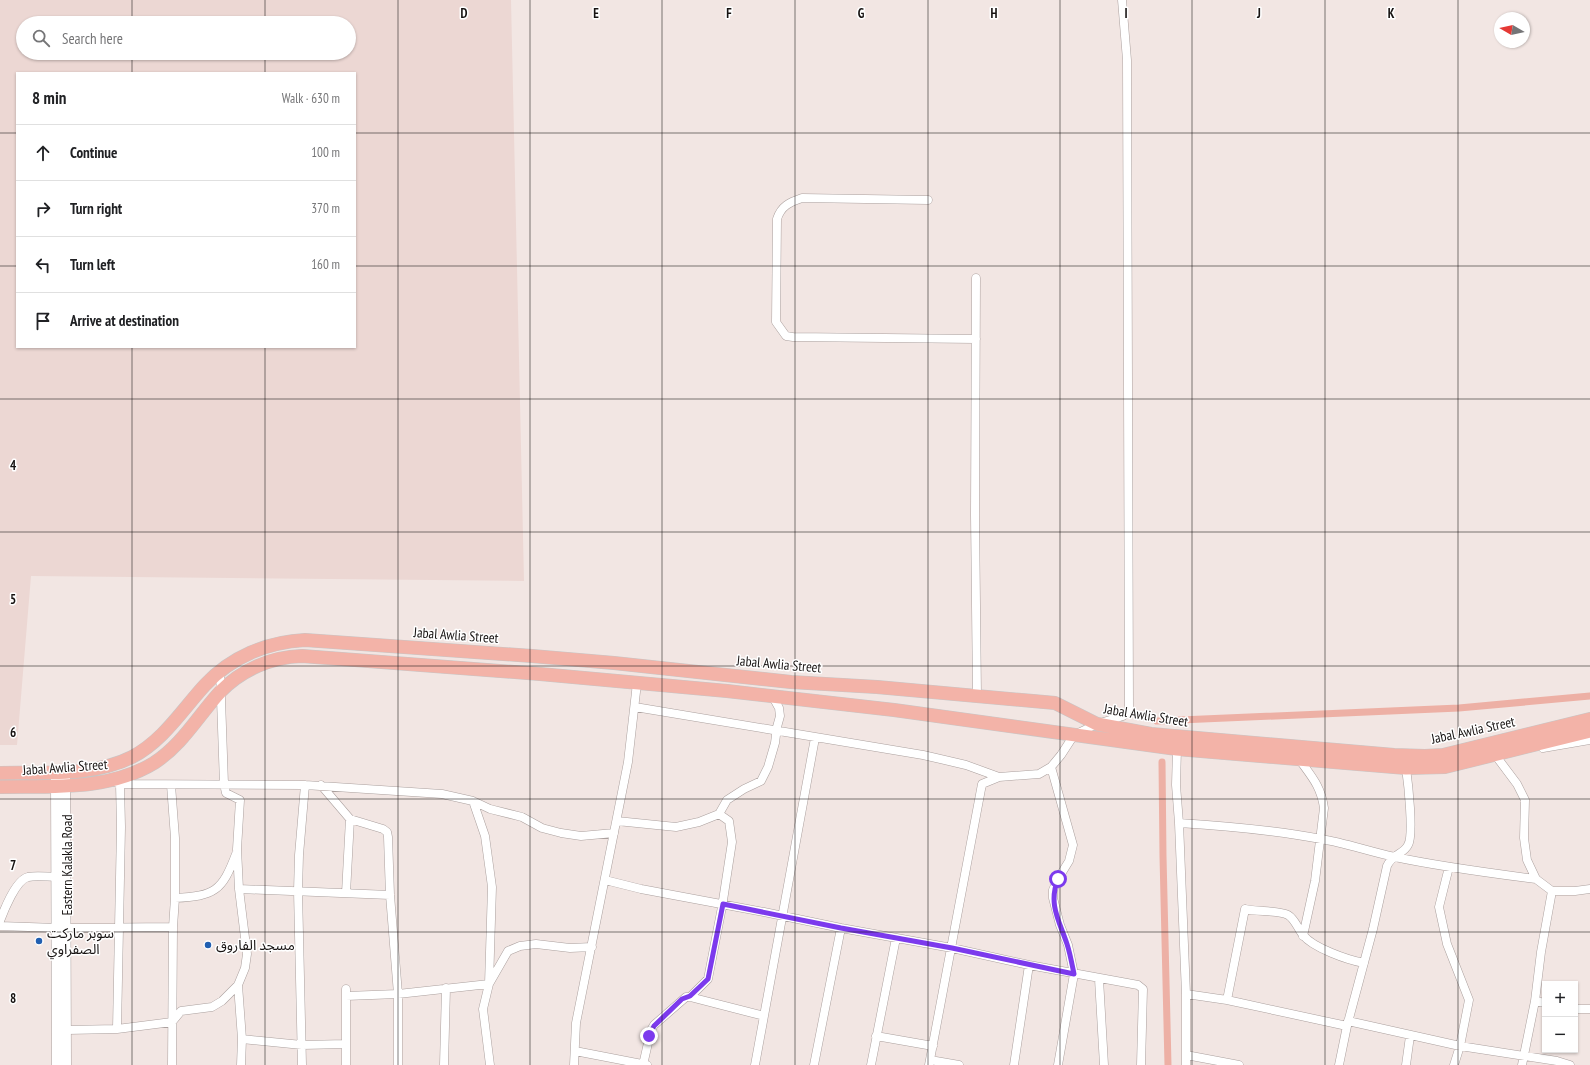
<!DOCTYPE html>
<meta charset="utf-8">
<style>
body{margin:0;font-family:"PT Sans Narrow","Noto Sans Arabic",sans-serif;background:#f2f2f2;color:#202124}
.controls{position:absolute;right:12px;bottom:12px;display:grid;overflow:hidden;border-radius:0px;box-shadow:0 1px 3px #0004}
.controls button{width:36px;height:36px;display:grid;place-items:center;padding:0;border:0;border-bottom:1px solid #e0e0e0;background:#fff;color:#202124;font:20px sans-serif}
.compass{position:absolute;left:1494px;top:12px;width:36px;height:36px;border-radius:50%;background:#fff;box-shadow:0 1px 3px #0004;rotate:279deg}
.stop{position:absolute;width:12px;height:12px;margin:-9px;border:3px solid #7c3aed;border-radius:50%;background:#fff}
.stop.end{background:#7c3aed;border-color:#fff;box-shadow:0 1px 4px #0008}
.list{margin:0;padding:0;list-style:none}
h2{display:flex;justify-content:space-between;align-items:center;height:52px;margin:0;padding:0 16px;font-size:17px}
h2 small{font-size:13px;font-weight:400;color:#757577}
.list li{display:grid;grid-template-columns:26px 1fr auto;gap:12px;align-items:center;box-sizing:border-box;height:56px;padding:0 16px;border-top:1px solid #e0e0e0}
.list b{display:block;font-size:15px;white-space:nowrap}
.list em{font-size:13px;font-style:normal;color:#757577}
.icon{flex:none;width:22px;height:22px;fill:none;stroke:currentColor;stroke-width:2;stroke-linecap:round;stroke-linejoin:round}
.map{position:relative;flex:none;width:1590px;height:1065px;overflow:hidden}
.search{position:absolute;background:#fff;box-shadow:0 1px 3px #0004;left:16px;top:16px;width:340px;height:44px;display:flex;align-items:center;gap:10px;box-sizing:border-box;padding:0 14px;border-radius:22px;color:#757577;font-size:15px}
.panel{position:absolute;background:#fff;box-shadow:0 1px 3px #0004;left:16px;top:72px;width:340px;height:276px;border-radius:0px}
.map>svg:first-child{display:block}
.built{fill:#ecd7d3;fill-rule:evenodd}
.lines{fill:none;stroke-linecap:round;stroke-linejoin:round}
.canal{stroke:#edb0a5;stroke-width:7}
.minor-casing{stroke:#aba09e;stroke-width:9}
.tertiary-casing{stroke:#aba09e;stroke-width:11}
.trunk-casing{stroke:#c7c6c6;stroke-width:14}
.minor{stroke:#fff;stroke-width:8}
.tertiary{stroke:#fff;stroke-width:10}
.trunk{stroke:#f3b3a8;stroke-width:13}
.route{stroke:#7c3aed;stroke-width:5}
.grid{fill:none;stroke:#171312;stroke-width:1;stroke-opacity:0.55}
.poi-dot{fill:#215fb1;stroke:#fff;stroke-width:1.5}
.labels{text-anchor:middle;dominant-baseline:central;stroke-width:3;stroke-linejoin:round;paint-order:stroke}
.street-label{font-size:14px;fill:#171312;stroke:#fff}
.poi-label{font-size:14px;fill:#171312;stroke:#fff;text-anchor:start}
.grid-label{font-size:13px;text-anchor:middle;font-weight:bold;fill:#171312;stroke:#fff;stroke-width:3;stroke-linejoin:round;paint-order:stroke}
</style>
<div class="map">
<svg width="1590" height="1065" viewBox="0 0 1590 1065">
<rect width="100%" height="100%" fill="#f2e6e3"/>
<path class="built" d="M0 0H511L524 581 31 576 17 745H0ZM23 23H349V53H23ZM17 73H355V347H17Z"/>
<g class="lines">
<path class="canal" d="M1157 721 1459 708 1590 696
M1162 762 1163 856 1168 1065"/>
<g class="minor-casing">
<path id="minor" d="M928 200 802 198C790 202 781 206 777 219L776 322 786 336 793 337 976 339
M976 278 975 515 977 696
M635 707 923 755 966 765 999 777
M1543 748 1590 740
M1177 749 1176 785 1179 823 1186 994V1065
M1496 756 1517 784 1525 800 1524 838 1527 860 1536 879 1552 891H1575L1590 889
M1299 759C1311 776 1321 786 1324 808L1315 881 1303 936
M1051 767 1073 845 1069 861 1058 879 1053 890V898L1060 925 1068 945 1074 974 1058 1065
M112 781 120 784 305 785 442 794 473 801 490 809 522 817 542 828 561 833 581 836 614 833
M171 785 175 838V898
M321 785 350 819 346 893
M473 801 485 836 492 887 489 984 483 1009 490 1065
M350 819 383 829 387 832 388 837 390 895 398 994V1065
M617 821 676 827 699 822 719 814 727 800 744 789 761 781 768 767 775 743 777 727 780 716 779 708 773 697
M1179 823C1227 826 1274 830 1321 839 1346 843 1370 852 1395 857 1442 867 1489 873 1536 879
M1449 867 1439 907 1447 944 1469 1000 1460 1046 1454 1065
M605 880 641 889 764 912 841 928 952 948 1029 965 1138 985 1143 989 1141 1065
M239 889 390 895
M0 921C4 910 16 880 28 877 37 875 48 877 57 877
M0 926 57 928
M67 928 173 927
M1099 979 1104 1065
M238 985 242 1039 241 1065
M346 989V1065
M1186 994 1227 1000 1347 1026
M346 996 398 994 489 984 508 951 520 946 536 944 570 948 592 947
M690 997 708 979 722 907 732 842 729 821 719 814
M1227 1000 1245 909C1257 912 1279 910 1288 915 1295 919 1298 929 1303 935 1313 948 1348 960 1364 963
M1535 1001 1545 1003
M1575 1009H1590
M1348 1021 1460 1046 1557 1061 1570 1065
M117 1029 121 827 120 784
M67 1030 117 1029 172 1022 181 1011 212 1007 222 1001 238 985 245 968 247 954 239 889 237 849 240 800 226 793 224 784 220 671
M876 1036 933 1046
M242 1039 302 1045 346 1044
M575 1051 647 1065
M1186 1055 1239 1065
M930 1060 959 1065
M172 1065 173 927 175 898C215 896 222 891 236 854
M302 1065 298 891 299 855 305 785
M444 1065 446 988
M574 1065 576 1023 628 762 637 683
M643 1065 651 1030 654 1025 686 997H690L764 1016
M755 1065 815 738
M814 1065 841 928
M871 1065 896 938
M929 1065 982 784 999 777 1039 774 1051 767 1061 755 1074 735 1097 724 1123 716 1129 711 1127 60 1122 0
M1014 1065 1029 965
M1339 1065 1347 1026 1373 929 1387 866C1392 854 1404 854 1408 845 1414 835 1408 782 1406 768
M1406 1065 1410 1036
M1522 1065 1535 1001 1541 952 1552 891"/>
</g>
<g class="tertiary-casing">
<path id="tertiary" d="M65 772 66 1065
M56 779 57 1065"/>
</g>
<g class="trunk-casing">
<path id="trunk" d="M0 773C43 772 92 777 132 757 163 741 182 710 205 685 231 657 267 642 305 640L532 656 614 663 791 682 877 687 1033 701 1055 703 1097 724 1151 734 1394 755 1425 756 1443 755 1590 719
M0 787C52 786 108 791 154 763 182 745 198 716 220 692 241 670 271 657 302 656L540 674 727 691 894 710 1177 749 1406 768 1445 767 1590 731"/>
</g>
<use href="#minor" class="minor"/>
<use href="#tertiary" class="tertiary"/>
<use href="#trunk" class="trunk"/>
</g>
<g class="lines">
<path class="route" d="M649 1036 654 1026 682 999 690 996 708 979 723 904 841 928 952 948 1074 974C1072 964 1070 953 1067 944 1059 920 1048 904 1058 879"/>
</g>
<path class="grid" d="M132 0V23M265 0V23M398 0V1065M530 0V1065M662 0V1065M795 0V1065M928 0V1065M1060 0V1065M1192 0V1065M1325 0V1065M1458 0V1065M132 53V73M265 53V73M0 133H17M355 133H1590M0 266H17M355 266H1590M132 347V1065M265 347V1065M0 399H1590M0 532H1590M0 666H1590M0 799H1590M0 932H1590"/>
<g class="poi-dot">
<circle cx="39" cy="941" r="4"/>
<circle cx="208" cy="945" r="4"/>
</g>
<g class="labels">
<g class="street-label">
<text transform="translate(456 635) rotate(4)">Jabal Awlia Street</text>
<text transform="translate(779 664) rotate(5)">Jabal Awlia Street</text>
<text transform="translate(1146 715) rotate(9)">Jabal Awlia Street</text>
<text transform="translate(1473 730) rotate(-12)">Jabal Awlia Street</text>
<text transform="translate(65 767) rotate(-4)">Jabal Awlia Street</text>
<text transform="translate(67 865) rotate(-90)">Eastern Kalakla Road</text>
</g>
<g class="poi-label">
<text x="47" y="933">سوبر ماركت<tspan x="47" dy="16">الصفراوي</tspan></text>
<text x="216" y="945">مسجد الفاروق</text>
</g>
</g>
<g class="grid-label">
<text x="464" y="18">D</text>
<text x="596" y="18">E</text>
<text x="729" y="18">F</text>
<text x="861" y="18">G</text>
<text x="994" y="18">H</text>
<text x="1126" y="18">I</text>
<text x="1259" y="18">J</text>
<text x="1391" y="18">K</text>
<text x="13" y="470">4</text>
<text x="13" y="604">5</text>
<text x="13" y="737">6</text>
<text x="13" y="870">7</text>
<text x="13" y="1003">8</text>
</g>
</svg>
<div class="controls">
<button>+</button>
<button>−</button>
</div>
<svg class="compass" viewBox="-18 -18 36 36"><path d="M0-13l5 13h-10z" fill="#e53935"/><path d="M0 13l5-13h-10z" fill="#757577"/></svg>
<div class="stop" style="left:1058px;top:879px"></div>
<div class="stop end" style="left:649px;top:1036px"></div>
<div class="search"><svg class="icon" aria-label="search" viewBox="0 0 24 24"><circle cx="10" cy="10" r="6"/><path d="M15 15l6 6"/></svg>Search here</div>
<section class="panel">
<h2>8 min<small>Walk · 630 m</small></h2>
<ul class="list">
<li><svg class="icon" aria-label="ahead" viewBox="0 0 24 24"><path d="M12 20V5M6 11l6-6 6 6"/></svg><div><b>Continue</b></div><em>100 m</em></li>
<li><svg class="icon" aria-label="right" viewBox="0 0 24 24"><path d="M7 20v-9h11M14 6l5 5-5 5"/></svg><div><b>Turn right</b></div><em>370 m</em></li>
<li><svg class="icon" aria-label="left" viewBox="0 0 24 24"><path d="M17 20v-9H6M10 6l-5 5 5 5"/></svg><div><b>Turn left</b></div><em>160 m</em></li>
<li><svg class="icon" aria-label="arrive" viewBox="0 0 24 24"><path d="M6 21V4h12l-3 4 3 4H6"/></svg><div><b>Arrive at destination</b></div></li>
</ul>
</section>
</div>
